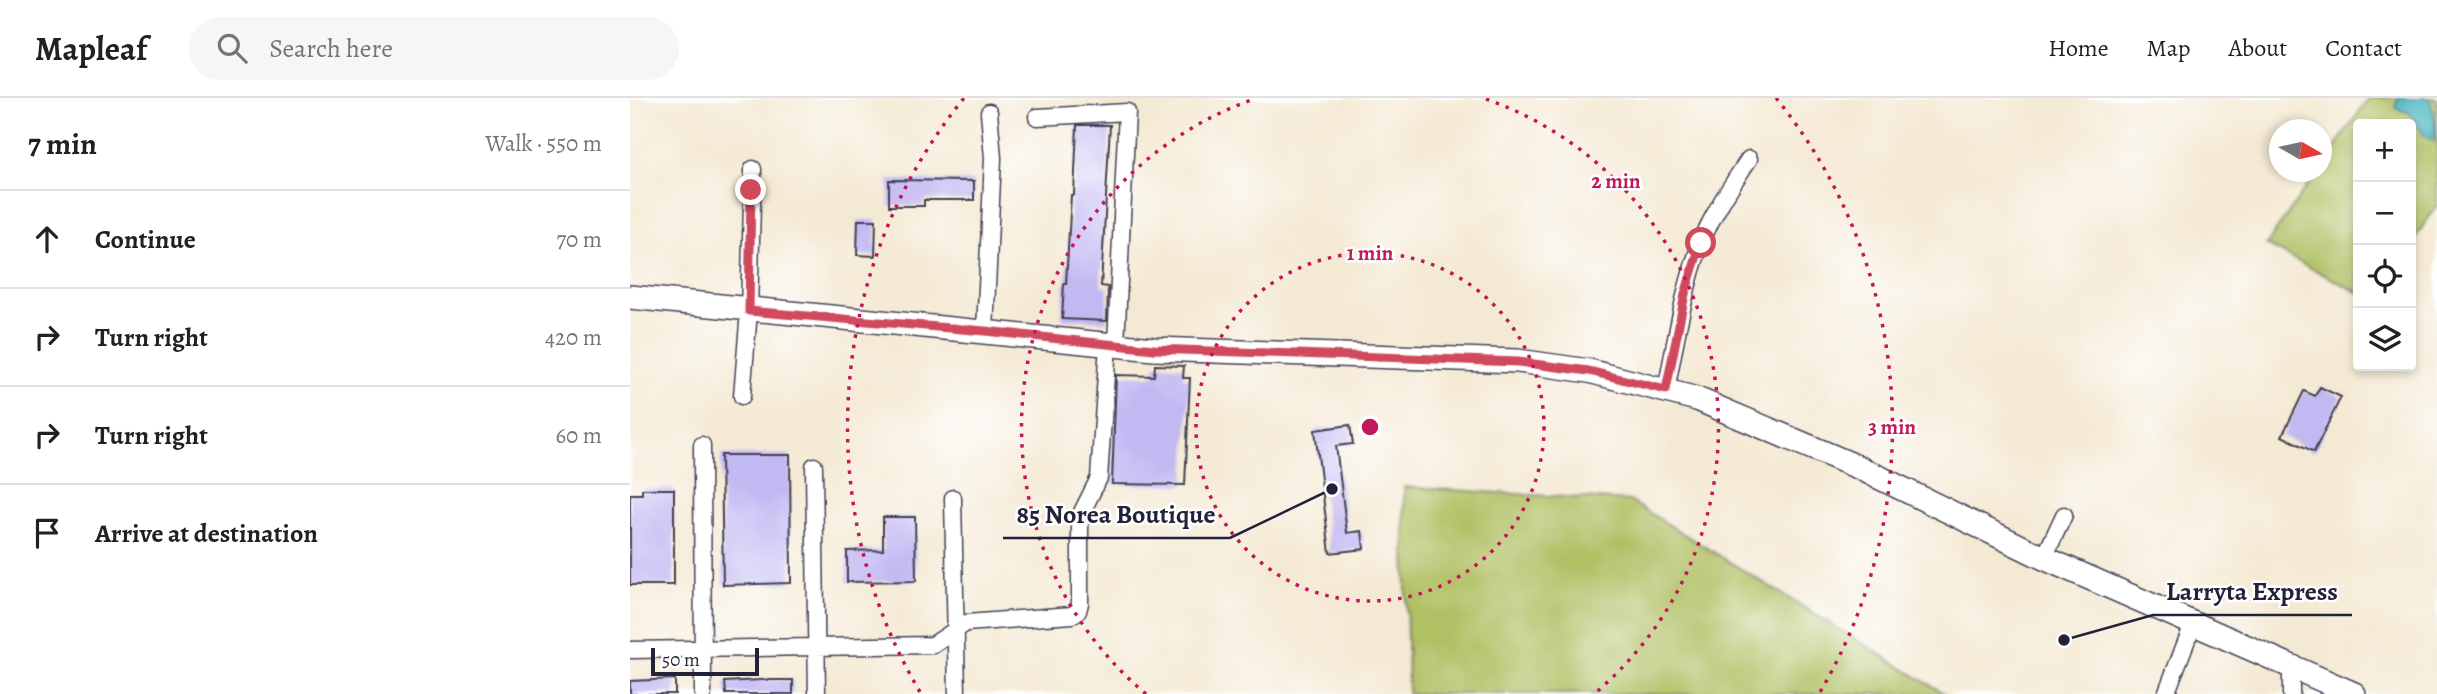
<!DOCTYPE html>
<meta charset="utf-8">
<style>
body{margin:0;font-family:Alegreya,serif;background:#f6f6f6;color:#202124}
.controls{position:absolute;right:21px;top:21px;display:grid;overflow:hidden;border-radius:7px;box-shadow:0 4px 10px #0003}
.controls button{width:63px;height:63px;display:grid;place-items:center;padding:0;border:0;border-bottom:2px solid #e0e0e0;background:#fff;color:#202124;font:35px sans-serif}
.compass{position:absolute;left:1639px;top:21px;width:63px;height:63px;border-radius:50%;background:#fff;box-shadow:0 4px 10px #0003;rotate:99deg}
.scale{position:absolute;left:21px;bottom:18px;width:108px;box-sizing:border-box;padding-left:7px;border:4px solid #22223b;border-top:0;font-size:19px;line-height:24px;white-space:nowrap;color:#22223b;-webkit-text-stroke:5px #fff;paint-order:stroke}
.stop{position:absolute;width:21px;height:21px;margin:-16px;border:5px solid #d1495b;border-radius:50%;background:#fff}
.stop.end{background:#d1495b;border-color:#fff;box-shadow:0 2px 7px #0008}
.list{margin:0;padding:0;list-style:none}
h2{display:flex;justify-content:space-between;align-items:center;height:91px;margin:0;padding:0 28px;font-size:30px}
h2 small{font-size:23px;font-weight:400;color:#757577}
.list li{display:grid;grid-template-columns:46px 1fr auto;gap:21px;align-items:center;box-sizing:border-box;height:98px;padding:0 28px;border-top:2px solid #e0e0e0}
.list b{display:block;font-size:26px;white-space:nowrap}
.list em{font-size:23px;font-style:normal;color:#757577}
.icon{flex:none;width:38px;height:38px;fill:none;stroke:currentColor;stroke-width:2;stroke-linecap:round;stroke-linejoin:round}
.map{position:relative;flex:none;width:1807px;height:596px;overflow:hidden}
header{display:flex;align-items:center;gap:42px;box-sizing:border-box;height:98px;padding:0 35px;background:#fff;border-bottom:2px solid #e0e0e0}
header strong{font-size:33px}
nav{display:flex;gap:38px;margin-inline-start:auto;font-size:24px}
.search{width:490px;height:63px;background:#f6f6f6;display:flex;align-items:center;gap:18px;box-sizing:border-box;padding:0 24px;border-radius:38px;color:#757577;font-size:26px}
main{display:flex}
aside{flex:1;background:#fff}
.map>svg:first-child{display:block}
.green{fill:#b0c063;stroke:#69714f;stroke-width:2}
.water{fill:#46b5c0;stroke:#346c7e;stroke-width:2}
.building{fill:#c2b8f2}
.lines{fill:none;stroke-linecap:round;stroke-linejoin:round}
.street-casing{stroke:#424052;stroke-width:19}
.secondary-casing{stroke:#424052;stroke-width:26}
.street{stroke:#fff;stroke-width:16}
.secondary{stroke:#fff;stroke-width:23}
.route{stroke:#d1495b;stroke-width:9}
.ring{fill:none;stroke:#c2185b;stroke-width:3.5;stroke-dasharray:3.5 7}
.centre{fill:#c2185b;stroke:#fff;stroke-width:3.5}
.ring-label{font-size:21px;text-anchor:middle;font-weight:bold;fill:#c2185b;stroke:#fff;stroke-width:5;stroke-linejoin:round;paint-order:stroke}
.leader{fill:none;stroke:#22223b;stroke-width:2.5}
.callout-dot{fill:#22223b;stroke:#fff;stroke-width:2.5}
.callout-label{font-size:26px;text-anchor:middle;font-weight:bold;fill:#22223b;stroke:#fff;stroke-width:5;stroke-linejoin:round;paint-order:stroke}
</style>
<header>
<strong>Mapleaf</strong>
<div class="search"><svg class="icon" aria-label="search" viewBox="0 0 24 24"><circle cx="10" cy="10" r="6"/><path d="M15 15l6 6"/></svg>Search here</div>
<nav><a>Home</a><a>Map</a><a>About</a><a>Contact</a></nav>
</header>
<main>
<aside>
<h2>7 min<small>Walk · 550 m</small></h2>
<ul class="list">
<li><svg class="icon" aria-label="ahead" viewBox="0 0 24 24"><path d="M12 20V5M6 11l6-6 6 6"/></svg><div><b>Continue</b></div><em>70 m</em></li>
<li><svg class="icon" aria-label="right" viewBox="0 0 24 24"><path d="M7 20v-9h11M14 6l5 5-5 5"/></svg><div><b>Turn right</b></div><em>420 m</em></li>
<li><svg class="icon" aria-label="right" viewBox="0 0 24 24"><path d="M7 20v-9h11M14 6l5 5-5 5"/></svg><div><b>Turn right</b></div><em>60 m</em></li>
<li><svg class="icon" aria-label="arrive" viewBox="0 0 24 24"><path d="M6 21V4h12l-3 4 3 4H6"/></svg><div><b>Arrive at destination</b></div></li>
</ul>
</aside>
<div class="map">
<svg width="1807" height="596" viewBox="0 0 1807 596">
<rect width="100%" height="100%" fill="#fff"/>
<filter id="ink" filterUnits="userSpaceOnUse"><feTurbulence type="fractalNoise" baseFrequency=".0143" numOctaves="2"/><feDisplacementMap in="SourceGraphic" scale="14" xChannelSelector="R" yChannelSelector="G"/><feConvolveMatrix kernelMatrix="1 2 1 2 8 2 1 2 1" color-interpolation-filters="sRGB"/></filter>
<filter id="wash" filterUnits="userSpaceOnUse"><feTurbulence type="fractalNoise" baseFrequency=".00686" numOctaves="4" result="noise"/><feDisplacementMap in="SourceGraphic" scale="28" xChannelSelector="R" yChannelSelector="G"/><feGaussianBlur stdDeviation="1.57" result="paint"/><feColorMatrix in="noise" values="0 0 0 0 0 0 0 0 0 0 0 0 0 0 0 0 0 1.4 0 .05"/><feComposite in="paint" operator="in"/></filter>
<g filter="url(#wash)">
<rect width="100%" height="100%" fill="#f4e9d3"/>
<path class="green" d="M1739 0H1807V107L1781 146V26H1728V194L1636 147 1687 74H1692V68Z
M774 389 1000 403 1315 596H778Z"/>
<path class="water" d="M1768 0H1799C1804 11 1807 32 1804 43L1794 37 1780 15 1765 10Z"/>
<g id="blocks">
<path class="building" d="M447 27H480L471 188 478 189 477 223 432 221 434 186H436L441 97H444Z
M259 82 344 83V102H294V108H259Z
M228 122H246L245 158 227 157Z
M525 267 554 268 553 280H560L555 387 482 386 486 277 524 278Z
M1690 289 1711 299 1684 354 1652 338 1674 293 1685 298Z
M720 327 723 346 706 348 717 435 732 433 734 451 700 455 685 332Z
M91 357H160L161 485 93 487Z
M12 391H44V487H0V396H12Z
M253 419H285L286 483 217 484V453L253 452Z
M45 581V596H0V583Z
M131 582H163V596H96L95 584Z"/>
</g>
</g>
<g filter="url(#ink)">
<use href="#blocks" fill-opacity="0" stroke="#424052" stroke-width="2"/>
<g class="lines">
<g class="street-casing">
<path id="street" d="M407 19 497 14 486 247
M355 233 363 60 359 14
M1036 292C1046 243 1053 192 1071 145 1083 115 1101 88 1119 61
M112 298 119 213 123 71
M72 347 73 596
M184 368 187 596
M323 400 327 596
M1414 460 1434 417
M0 552 303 547 336 525 442 517 448 513 450 505V418L469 380 478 247
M1661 569V596
M1536 596 1563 526"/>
</g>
<g class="secondary-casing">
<path id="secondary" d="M0 199 524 251 888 263 959 273 1067 301 1230 370 1414 460 1724 596"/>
</g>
<use href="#street" class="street"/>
<use href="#secondary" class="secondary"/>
</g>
</g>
<g class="lines" filter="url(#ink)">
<path class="route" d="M121 92 119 213 355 233 524 251 888 264 959 273 1036 292 1055 196 1071 145"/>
</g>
<g class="ring">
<circle cx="740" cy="329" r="174"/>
<path d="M516 596A348 348 0 0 1 624 1M856 1A348 348 0 0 1 964 596"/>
<path d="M290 594A522 522 0 0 1 334 0M1146 0A522 522 0 0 1 1190 594"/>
</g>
<circle cx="740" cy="329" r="10" class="centre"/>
<g class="ring-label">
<text x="986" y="90">2 min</text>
<text x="740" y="162">1 min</text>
<text x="1262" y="336">3 min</text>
</g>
<path class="leader" d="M702 391L600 440H373M1434 542L1523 517H1722"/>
<g class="callout-dot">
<circle cx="702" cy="391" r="7"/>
<circle cx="1434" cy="542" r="7"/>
</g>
<g class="callout-label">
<text x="486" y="425">85 Norea Boutique</text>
<text x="1622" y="502">Larryta Express</text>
</g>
</svg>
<div class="controls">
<button>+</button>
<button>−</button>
<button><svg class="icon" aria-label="locate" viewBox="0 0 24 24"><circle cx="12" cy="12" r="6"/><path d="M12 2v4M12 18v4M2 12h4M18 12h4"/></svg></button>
<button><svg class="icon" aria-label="layers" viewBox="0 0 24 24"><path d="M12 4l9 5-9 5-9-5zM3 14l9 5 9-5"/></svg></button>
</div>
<svg class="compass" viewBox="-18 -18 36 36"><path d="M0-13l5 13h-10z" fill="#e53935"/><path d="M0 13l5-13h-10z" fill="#757577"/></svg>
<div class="scale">50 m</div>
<div class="stop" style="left:1071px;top:145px"></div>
<div class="stop end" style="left:121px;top:92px"></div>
</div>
</main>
